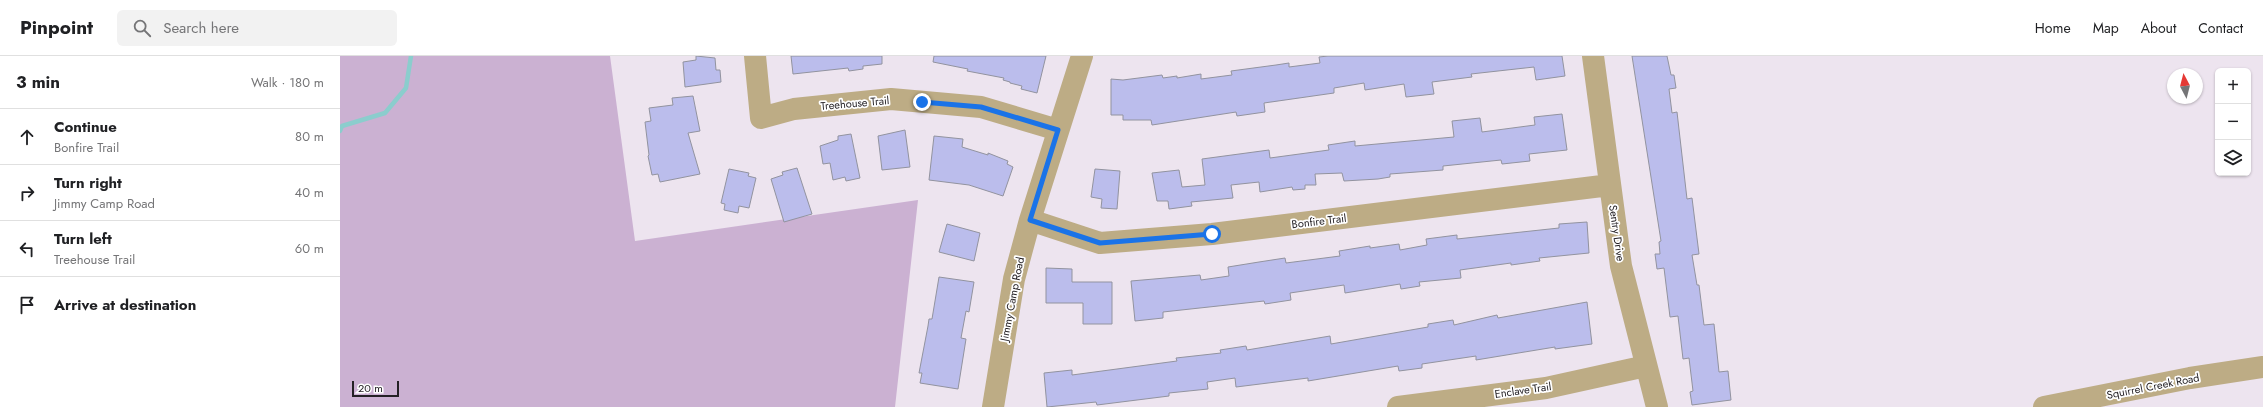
<!DOCTYPE html>
<meta charset="utf-8">
<style>
body{margin:0;font-family:Jost,sans-serif;background:#f2f2f2;color:#202124}
.controls{position:absolute;right:12px;top:12px;display:grid;overflow:hidden;border-radius:6px;box-shadow:0 1px 3px #0004}
.controls button{width:36px;height:36px;display:grid;place-items:center;padding:0;border:0;border-bottom:1px solid #e0e0e0;background:#fff;color:#202124;font:20px sans-serif}
.compass{position:absolute;left:1827px;top:12px;width:36px;height:36px;border-radius:50%;background:#fff;box-shadow:0 1px 3px #0004;rotate:353deg}
.scale{position:absolute;left:12px;bottom:10px;width:47px;box-sizing:border-box;padding-left:4px;border:2px solid #242125;border-top:0;font-size:11px;line-height:14px;white-space:nowrap;color:#242125;-webkit-text-stroke:3px #fff;paint-order:stroke}
.stop{position:absolute;width:12px;height:12px;margin:-9px;border:3px solid #1a73e8;border-radius:50%;background:#fff}
.stop.end{background:#1a73e8;border-color:#fff;box-shadow:0 1px 4px #0008}
.list{margin:0;padding:0;list-style:none}
h2{display:flex;justify-content:space-between;align-items:center;height:52px;margin:0;padding:0 16px;font-size:17px}
h2 small{font-size:13px;font-weight:400;color:#757577}
.list li{display:grid;grid-template-columns:26px 1fr auto;gap:12px;align-items:center;box-sizing:border-box;height:56px;padding:0 16px;border-top:1px solid #e0e0e0}
.list b{display:block;font-size:15px;white-space:nowrap}
.list p{margin:0;font-size:13px;white-space:nowrap;color:#757577}
.list em{font-size:13px;font-style:normal;color:#757577}
.icon{flex:none;width:22px;height:22px;fill:none;stroke:currentColor;stroke-width:2;stroke-linecap:round;stroke-linejoin:round}
.map{position:relative;flex:none;width:1923px;height:351px;overflow:hidden}
header{display:flex;align-items:center;gap:24px;box-sizing:border-box;height:56px;padding:0 20px;background:#fff;border-bottom:1px solid #e0e0e0}
header strong{font-size:19px}
nav{display:flex;gap:22px;margin-inline-start:auto;font-size:14px}
.search{width:280px;height:36px;background:#f2f2f2;display:flex;align-items:center;gap:10px;box-sizing:border-box;padding:0 14px;border-radius:6px;color:#757577;font-size:15px}
main{display:flex}
aside{flex:1;background:#fff}
.map>svg:first-child{display:block}
.green{fill:#cbb1d2}
.lines{fill:none;stroke-linecap:round;stroke-linejoin:round}
.stream{stroke:#8bcdcd;stroke-width:4.5}
.building{fill:#bbbdec;stroke:#92939f}
.minor{stroke:#bdac85;stroke-width:22}
.route{stroke:#1a73e8;stroke-width:5}
.labels{text-anchor:middle;dominant-baseline:central;stroke-width:3.5;stroke-linejoin:round;paint-order:stroke}
.street-label{font-size:11px;fill:#242125;stroke:#fff}
</style>
<header>
<strong>Pinpoint</strong>
<div class="search"><svg class="icon" aria-label="search" viewBox="0 0 24 24"><circle cx="10" cy="10" r="6"/><path d="M15 15l6 6"/></svg>Search here</div>
<nav><a>Home</a><a>Map</a><a>About</a><a>Contact</a></nav>
</header>
<main>
<aside>
<h2>3 min<small>Walk · 180 m</small></h2>
<ul class="list">
<li><svg class="icon" aria-label="ahead" viewBox="0 0 24 24"><path d="M12 20V5M6 11l6-6 6 6"/></svg><div><b>Continue</b><p>Bonfire Trail</p></div><em>80 m</em></li>
<li><svg class="icon" aria-label="right" viewBox="0 0 24 24"><path d="M7 20v-9h11M14 6l5 5-5 5"/></svg><div><b>Turn right</b><p>Jimmy Camp Road</p></div><em>40 m</em></li>
<li><svg class="icon" aria-label="left" viewBox="0 0 24 24"><path d="M17 20v-9H6M10 6l-5 5 5 5"/></svg><div><b>Turn left</b><p>Treehouse Trail</p></div><em>60 m</em></li>
<li><svg class="icon" aria-label="arrive" viewBox="0 0 24 24"><path d="M6 21V4h12l-3 4 3 4H6"/></svg><div><b>Arrive at destination</b></div></li>
</ul>
</aside>
<div class="map">
<svg width="1923" height="351" viewBox="0 0 1923 351">
<rect width="100%" height="100%" fill="#ede4ef"/>
<path class="green" d="M0 0H270L295 185 578 144 555 351H0Z"/>
<g class="lines">
<path class="stream" d="M0 75 2 70 45 57 66 32 71 0"/>
</g>
<path class="building" d="M356 0 375 2 376 14H380L381 26 345 31 343 6 356 4Z
M451 0H542V8L523 10V13L509 15 508 12 453 18Z
M594 0H706L697 37 681 33 682 30 670 27V26L663 24 664 22 627 15 628 13 593 6Z
M988 0H1222L1225 20 1196 24 1194 11 1131 18 1132 21 1092 26 1094 38 1066 41 1064 28 1025 34 1024 27 994 32V37L924 47 925 56 897 60 896 56 812 69 811 64H783V59H771V23L783 24 822 19 823 22 837 20V22L861 18V23L892 19 891 15 936 9 949 7V11L980 7 979 1Z
M1292 0H1327L1331 19H1334L1336 32 1329 33 1332 57 1337 56 1347 143 1352 142 1359 198 1352 199 1357 229H1359L1364 269 1374 268 1379 316 1388 315 1391 344 1352 349 1350 336 1353 335 1349 302 1343 303 1338 260 1330 261 1324 212 1317 213 1315 198H1320L1319 186 1321 185Z
M353 40 360 75 348 77 360 118 320 126 318 118 312 119 308 100 309 99 305 66 311 65 309 52 333 49 332 42Z
M1222 58 1227 94 1189 98 1190 105 1162 108 1161 104 1103 110V114L1050 118V121L1038 123 1004 125 1002 117 975 118 976 129H965V133L953 134 952 131 920 136 919 126 891 129 893 142 851 146 852 150 829 153 828 145H817L812 117 839 114 842 131 865 129 862 103 929 94 930 102 989 94 988 89 1015 85V90L1114 81 1112 65 1140 62 1142 76 1195 69 1194 61Z
M565 74 570 111 542 114 538 80Z
M511 78 520 122 506 125 505 121 493 124 490 107 483 108 480 90 498 84V80Z
M594 80 623 83 622 91 648 99V97L668 105 667 108 673 111 663 140 629 129 589 124Z
M457 112 472 158 444 166 431 123 443 119 442 116Z
M389 113 409 117 408 120 416 122 409 152 399 150 398 157 384 154 385 148 381 147Z
M755 113 780 115 777 153 761 152 762 143 751 141Z
M1247 166 1249 197 1199 202 1200 205 1171 209V207L1120 214 1121 222 1079 226 1080 230 1061 233 1060 228 1005 237 1004 229 950 237 951 244 925 248 924 245 823 256V262L795 265 791 225 860 219 861 224 889 220 888 211 919 206 945 202 946 207 1000 200 999 195 1030 190V192L1059 188 1060 194 1087 189 1086 183 1117 179V183L1219 172V168Z
M607 168 640 177 634 205 599 196Z
M706 212 732 213V226H772V268H743V247H706Z
M599 221 634 226 629 256 626 255 621 282 626 283 618 333 580 327 582 317H579L588 270 589 263H592Z
M1247 246 1252 288 1215 293V291L1136 304V300L1082 308V312L1059 315 1058 310 968 325V322L896 331 895 322 867 326 868 333 829 337V340L757 349 756 346 707 351 704 317 732 314V319L837 305 836 302 881 297 880 294 906 290 907 294 990 280 991 288 1088 271V268L1113 264 1114 269 1157 259 1158 262Z"/>
<g class="lines">
<path class="minor" d="M415 0 421 62 454 53 551 43 641 51 718 74
M1253 0 1281 210 1317 351
M690 164 760 187 872 178 1270 129
M653 351 674 223 690 164 742 0
M1058 351 1206 332 1306 310
M1704 351 1850 322 1923 311"/>
</g>
<g class="lines">
<path class="route" d="M582 46 641 51 718 74 690 164 760 187 872 178"/>
</g>
<g class="labels">
<g class="street-label">
<text transform="translate(515 47) rotate(-5)">Treehouse Trail</text>
<text transform="translate(979 165) rotate(-7)">Bonfire Trail</text>
<text transform="translate(1277 177) rotate(82)">Sentry Drive</text>
<text transform="translate(672 243) rotate(-79)">Jimmy Camp Road</text>
<text transform="translate(1813 330) rotate(-11)">Squirrel Creek Road</text>
<text transform="translate(1183 334) rotate(-8)">Enclave Trail</text>
</g>
</g>
</svg>
<div class="controls">
<button>+</button>
<button>−</button>
<button><svg class="icon" aria-label="layers" viewBox="0 0 24 24"><path d="M12 4l9 5-9 5-9-5zM3 14l9 5 9-5"/></svg></button>
</div>
<svg class="compass" viewBox="-18 -18 36 36"><path d="M0-13l5 13h-10z" fill="#e53935"/><path d="M0 13l5-13h-10z" fill="#757577"/></svg>
<div class="scale">20 m</div>
<div class="stop" style="left:872px;top:178px"></div>
<div class="stop end" style="left:582px;top:46px"></div>
</div>
</main>
